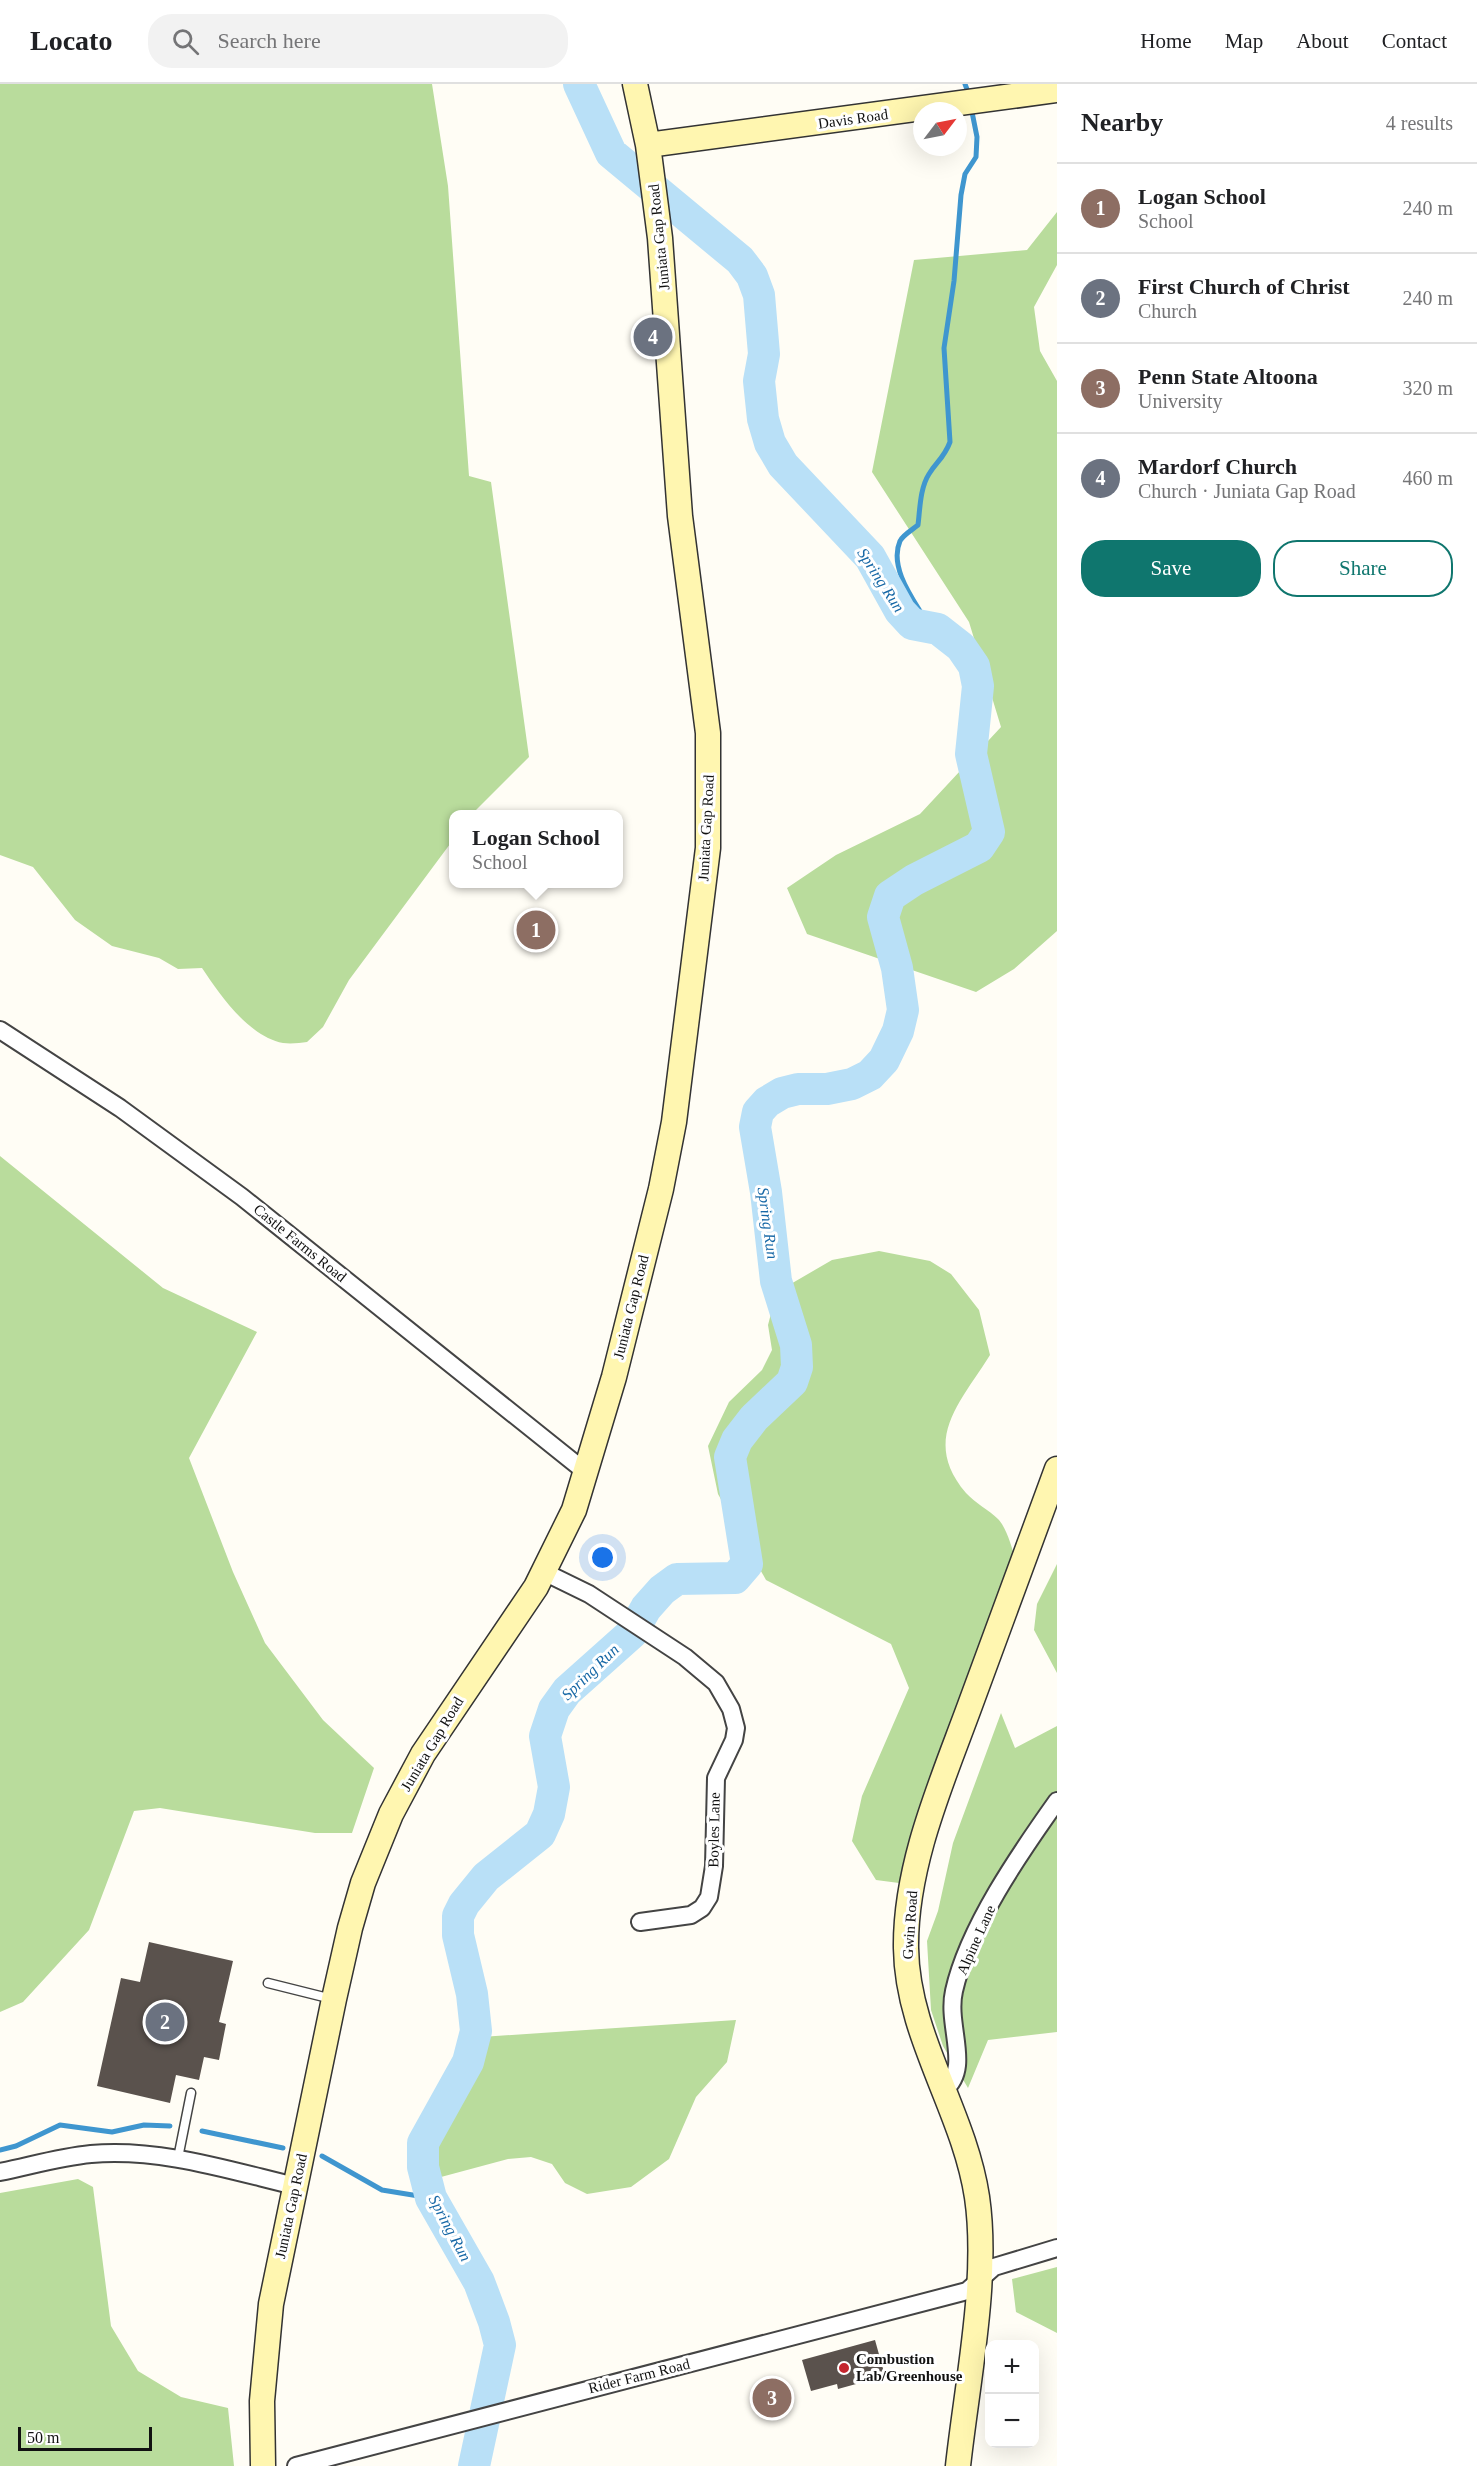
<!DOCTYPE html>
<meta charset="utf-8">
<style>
body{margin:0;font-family:"Times New Roman",serif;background:#f2f2f2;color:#202124}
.controls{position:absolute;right:18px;bottom:18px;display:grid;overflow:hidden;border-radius:12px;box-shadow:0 6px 24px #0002}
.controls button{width:54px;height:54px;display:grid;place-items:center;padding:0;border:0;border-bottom:2px solid #e0e0e0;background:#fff;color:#202124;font:30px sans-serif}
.compass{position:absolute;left:913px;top:18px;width:54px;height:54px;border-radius:50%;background:#fff;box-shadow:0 6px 24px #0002;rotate:58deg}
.scale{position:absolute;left:18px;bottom:15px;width:134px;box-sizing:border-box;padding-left:6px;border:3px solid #111;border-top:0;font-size:16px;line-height:21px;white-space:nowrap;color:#111;-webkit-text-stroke:4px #fff;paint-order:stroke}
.you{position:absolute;left:603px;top:1474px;width:21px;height:21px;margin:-15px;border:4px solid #fff;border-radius:50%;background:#1a73e8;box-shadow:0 0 0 9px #1a73e833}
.badge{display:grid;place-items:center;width:39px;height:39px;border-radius:50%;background:#0f766e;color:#fff;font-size:20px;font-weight:700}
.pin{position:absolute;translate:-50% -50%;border:3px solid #fff;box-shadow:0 2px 6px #0006}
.popup{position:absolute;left:449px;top:726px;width:174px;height:78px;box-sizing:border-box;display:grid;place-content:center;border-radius:12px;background:#fff;filter:drop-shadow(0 2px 4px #0005);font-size:20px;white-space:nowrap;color:#757577}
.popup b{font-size:22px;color:#202124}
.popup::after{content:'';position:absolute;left:50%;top:100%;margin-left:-12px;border:12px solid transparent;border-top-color:#fff}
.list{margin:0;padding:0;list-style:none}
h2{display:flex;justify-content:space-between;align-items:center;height:78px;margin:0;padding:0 24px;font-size:26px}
h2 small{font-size:20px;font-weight:400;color:#757577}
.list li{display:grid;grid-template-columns:39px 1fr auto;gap:18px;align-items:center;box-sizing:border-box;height:90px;padding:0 24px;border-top:2px solid #e0e0e0}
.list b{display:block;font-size:22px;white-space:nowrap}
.list p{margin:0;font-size:20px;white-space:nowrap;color:#757577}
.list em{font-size:20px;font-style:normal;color:#757577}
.actions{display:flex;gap:12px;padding:18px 24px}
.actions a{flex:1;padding:14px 0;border:2px solid #0f766e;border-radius:24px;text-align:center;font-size:21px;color:#0f766e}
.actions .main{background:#0f766e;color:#fff}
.icon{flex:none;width:33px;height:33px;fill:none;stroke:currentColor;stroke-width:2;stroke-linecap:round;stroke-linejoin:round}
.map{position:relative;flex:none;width:1057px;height:2382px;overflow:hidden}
header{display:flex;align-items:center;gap:36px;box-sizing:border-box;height:84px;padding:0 30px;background:#fff;border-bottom:2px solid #e0e0e0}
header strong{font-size:28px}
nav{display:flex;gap:33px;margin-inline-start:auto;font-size:21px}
.search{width:420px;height:54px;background:#f2f2f2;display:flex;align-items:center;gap:15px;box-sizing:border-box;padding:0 21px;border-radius:24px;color:#757577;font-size:22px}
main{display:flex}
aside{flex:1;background:#fff}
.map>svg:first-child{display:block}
.forest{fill:#b9dc9c}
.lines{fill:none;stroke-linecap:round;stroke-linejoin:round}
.stream{stroke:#3f96cf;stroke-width:5}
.river{stroke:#b9e0f7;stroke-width:32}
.building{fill:#5a524d}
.lane-casing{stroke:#444;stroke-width:11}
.street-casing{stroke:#444;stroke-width:20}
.secondary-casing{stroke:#333;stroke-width:27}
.lane{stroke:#fff;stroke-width:8}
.street{stroke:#fff;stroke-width:16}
.secondary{stroke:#fff6b0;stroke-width:24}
.poi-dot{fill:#c4262e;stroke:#fff;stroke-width:2}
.labels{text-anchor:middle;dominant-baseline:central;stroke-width:6;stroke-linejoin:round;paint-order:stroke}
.street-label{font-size:15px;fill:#111;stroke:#fff}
.poi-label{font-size:15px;font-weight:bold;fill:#111;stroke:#fff;text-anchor:start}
.water-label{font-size:16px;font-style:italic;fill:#1768a6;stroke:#fff}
</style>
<header>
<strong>Locato</strong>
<div class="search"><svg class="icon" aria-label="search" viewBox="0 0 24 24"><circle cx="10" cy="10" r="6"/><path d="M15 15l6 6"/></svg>Search here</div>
<nav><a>Home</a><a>Map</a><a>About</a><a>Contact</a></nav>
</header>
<main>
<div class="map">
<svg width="1057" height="2382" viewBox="0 0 1057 2382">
<rect width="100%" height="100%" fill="#fffdf5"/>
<path class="forest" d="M0 0H432L448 102 469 392 491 398 529 673 472 730H454L453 756 349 896 323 943 307 958C300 959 291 960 283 959 248 952 220 911 202 884L178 885 159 874 112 862 75 836 33 783 0 771Z
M1057 128V181L1034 223 1040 267 1057 297V847L1014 885 976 908 807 850 787 804 836 771 920 730 1001 643 969 538 872 388 914 176 1027 166Z
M0 1072 163 1204 257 1248 189 1374 233 1488 265 1559 323 1636 374 1684 352 1749H315L160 1724 134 1727 89 1846 23 1918 0 1928Z
M879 1167 930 1177 951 1190 979 1226 990 1271C960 1319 921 1356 966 1409 975 1419 989 1426 998 1435 1007 1444 1012 1465 1016 1477L899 1799 876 1796 852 1757 862 1712 909 1604 891 1560 766 1496 718 1410 708 1362 729 1318 762 1286 772 1266 768 1241 774 1218 789 1201 832 1176Z
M1057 1480V1589L1034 1546 1037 1520Z
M1001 1629 1015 1664 1057 1642V1948L988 1956 968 2004 943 1962 931 1926 927 1857 938 1827 953 1759Z
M736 1936 727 1978 696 2013 669 2075 631 2103 587 2110 565 2099 552 2080 531 2073 508 2075 441 2093 427 2074C438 2025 445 1989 481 1953Z
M78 2095 93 2103 111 2242 138 2287 181 2313 228 2324 234 2382H0V2109Z
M1057 2183V2249L1016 2228 1012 2195Z"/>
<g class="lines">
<path class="stream" d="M965 0 968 8
M912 540 920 527C908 508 890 480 900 457 903 451 912 446 918 441 920 425 920 404 929 390 937 377 944 374 950 358L944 264 954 197 961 111 965 90 976 73 977 53 972 28
M202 2047 283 2064
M0 2066 16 2062 60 2041 112 2048 144 2041 170 2042
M322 2072 382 2106 431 2114"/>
<path class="river" d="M474 2382 500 2261 494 2238 479 2198 431 2114 423 2083V2059L468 1978 476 1947 472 1910 458 1851V1832L464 1820 486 1793 540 1750 549 1730 554 1703 545 1652 554 1625 567 1607 632 1549 646 1524 662 1506 677 1495 735 1494 747 1480 730 1373 737 1356 754 1334 792 1298 797 1283 796 1261 776 1197 766 1108 755 1043 758 1028 767 1018 782 1009 798 1005H827L852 1000 870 991 884 976 898 947 903 926 897 884 883 833 890 812 914 796 979 763 989 748 971 670 978 602 974 582 961 563 938 545 912 540 900 527 870 473 783 381 770 359 763 335 759 297 764 270 759 211 752 192 740 176 611 69 579 0"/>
</g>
<path class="building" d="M149 1858 233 1877 219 1938 226 1940 219 1976 204 1973 199 1996 176 1991 170 2019 97 2002 121 1894 140 1898Z
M875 2256 885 2292 838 2305 837 2300 811 2307 802 2276Z"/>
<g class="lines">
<g class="lane-casing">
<path id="lane" d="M268 1899 332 1915
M178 2074 191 2009"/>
</g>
<g class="street-casing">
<path id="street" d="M0 946 120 1024 242 1113 587 1389
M544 1488 589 1510 685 1573 716 1599 731 1625 736 1644 734 1656 716 1694 714 1782 709 1813 702 1824 691 1831 640 1838
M944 2006C972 1984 946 1942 954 1907 968 1844 1020 1769 1057 1717
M0 2088C30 2082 60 2073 91 2070 160 2064 228 2086 295 2102
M296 2382 967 2207 994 2183 1057 2164"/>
</g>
<g class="secondary-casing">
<path id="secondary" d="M648 61 1057 6
M263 2382 262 2317 271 2220 334 1915 350 1844 363 1799 391 1730 423 1670 536 1503 574 1426 614 1293 661 1105 674 1038 708 764V649L680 432 660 154 648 61 635 0
M958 2382C967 2299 989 2195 977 2113 964 2027 907 1952 906 1864 905 1782 941 1700 969 1624 998 1544 1028 1465 1057 1385"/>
</g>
<use href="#lane" class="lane"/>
<use href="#street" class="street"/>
<use href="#secondary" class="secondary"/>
</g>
<circle class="poi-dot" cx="844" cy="2284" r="6"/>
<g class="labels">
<g class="street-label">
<text transform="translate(853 35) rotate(-8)">Davis Road</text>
<text transform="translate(659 153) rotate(-96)">Juniata Gap Road</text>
<text transform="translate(706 744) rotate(-87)">Juniata Gap Road</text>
<text transform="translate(300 1159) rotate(39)">Castle Farms Road</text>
<text transform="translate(631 1223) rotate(-76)">Juniata Gap Road</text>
<text transform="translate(432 1660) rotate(-59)">Juniata Gap Road</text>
<text transform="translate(714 1746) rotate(-89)">Boyles Lane</text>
<text transform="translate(910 1841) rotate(-86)">Gwin Road</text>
<text transform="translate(976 1856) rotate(-66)">Alpine Lane</text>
<text transform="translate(291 2122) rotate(-78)">Juniata Gap Road</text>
<text transform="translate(639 2292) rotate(-14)">Rider Farm Road</text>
</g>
<g class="poi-label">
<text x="856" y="2275">Combustion<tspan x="856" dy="17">Lab/Greenhouse</tspan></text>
</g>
<g class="water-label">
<text transform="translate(881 496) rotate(57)">Spring Run</text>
<text transform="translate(768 1139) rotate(82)">Spring Run</text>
<text transform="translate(590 1588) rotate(-44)">Spring Run</text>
<text transform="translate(450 2144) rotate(62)">Spring Run</text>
</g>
</g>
</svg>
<div class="controls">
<button>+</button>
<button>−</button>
</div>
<svg class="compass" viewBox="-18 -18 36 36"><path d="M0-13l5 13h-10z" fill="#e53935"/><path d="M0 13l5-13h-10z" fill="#757577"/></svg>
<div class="scale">50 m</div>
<div class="you"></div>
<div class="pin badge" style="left:536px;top:846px;background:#8d6e63">1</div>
<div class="popup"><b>Logan School</b>School</div>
<div class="pin badge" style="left:165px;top:1938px;background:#6b7280">2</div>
<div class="pin badge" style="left:772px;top:2314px;background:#8d6e63">3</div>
<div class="pin badge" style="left:653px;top:253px;background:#6b7280">4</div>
</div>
<aside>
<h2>Nearby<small>4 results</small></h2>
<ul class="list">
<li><span class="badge" style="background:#8d6e63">1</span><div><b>Logan School</b><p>School</p></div><em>240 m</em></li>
<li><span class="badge" style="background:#6b7280">2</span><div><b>First Church of Christ</b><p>Church</p></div><em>240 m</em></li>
<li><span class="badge" style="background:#8d6e63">3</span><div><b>Penn State Altoona</b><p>University</p></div><em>320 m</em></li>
<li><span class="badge" style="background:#6b7280">4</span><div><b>Mardorf Church</b><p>Church · Juniata Gap Road</p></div><em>460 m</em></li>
</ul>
<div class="actions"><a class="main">Save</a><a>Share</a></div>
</aside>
</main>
